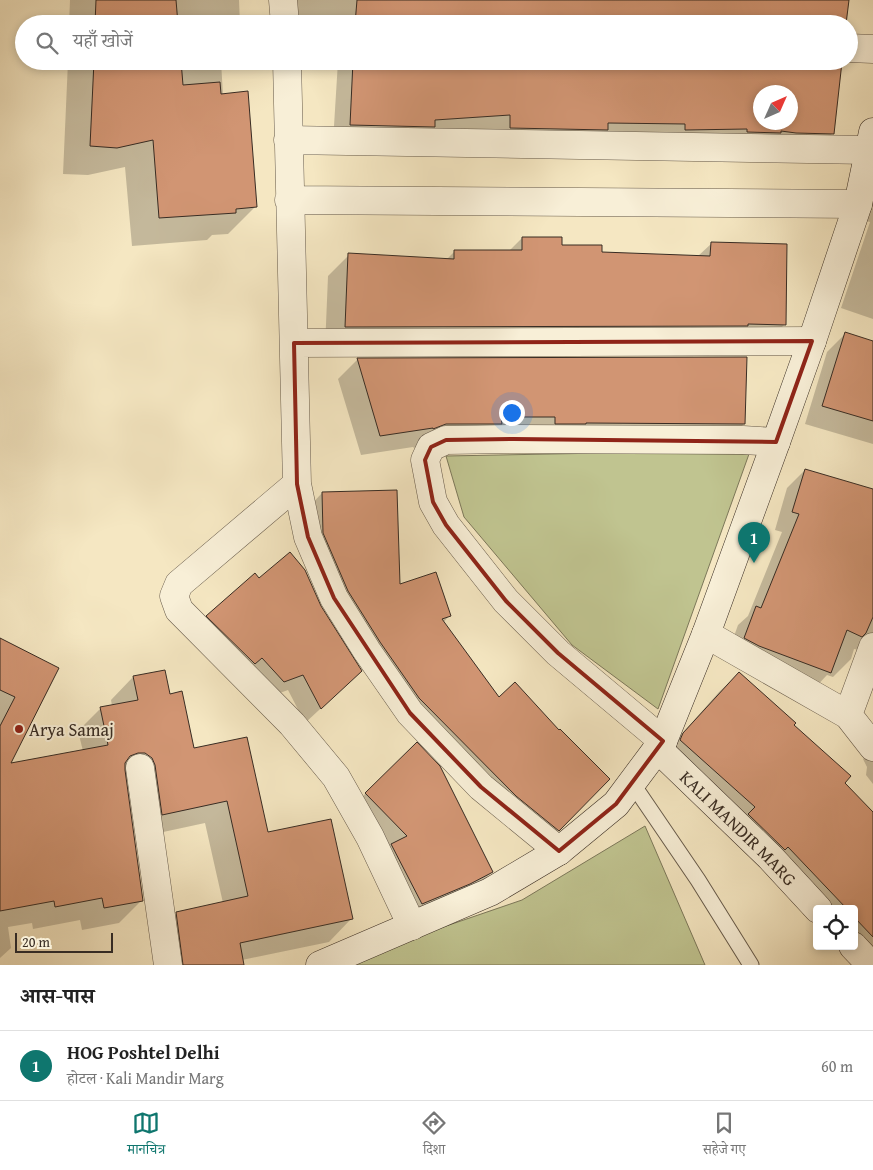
<!DOCTYPE html>
<html lang="hi">
<meta charset="utf-8">
<style>
body{margin:0;font-family:"Gentium Book Plus","Noto Serif Devanagari",serif;background:#f2f2f2;color:#222}
.controls{position:absolute;right:15px;bottom:15px;display:grid;overflow:hidden;border-radius:5px;box-shadow:0 2px 8px #0003}
.controls button{width:45px;height:45px;display:grid;place-items:center;padding:0;border:0;border-bottom:1px solid #e0e0e0;background:#fff;color:#222;font:25px sans-serif}
.compass{position:absolute;left:753px;top:85px;width:45px;height:45px;border-radius:50%;background:#fff;box-shadow:0 2px 8px #0003;rotate:45deg}
.scale{position:absolute;left:15px;bottom:12px;width:98px;box-sizing:border-box;padding-left:5px;border:2px solid #382c23;border-top:0;font-size:14px;line-height:18px;white-space:nowrap;color:#382c23;-webkit-text-stroke:4px #f8efd7;paint-order:stroke}
.you{position:absolute;left:511px;top:412px;width:18px;height:18px;margin:-12px;border:4px solid #fff;border-radius:50%;background:#1a73e8;box-shadow:0 0 0 8px #1a73e833}
.badge{display:grid;place-items:center;width:32px;height:32px;border-radius:50%;background:#0f766e;color:#fff;font-size:16px;font-weight:700}
.pin{position:absolute;translate:-50% -41px;filter:drop-shadow(0 1px 2px #0008)}
.pin::after{content:'';position:absolute;top:26px;width:18px;height:15px;background:inherit;clip-path:polygon(0 0,100% 0,50% 100%)}
.list{margin:0;padding:0;list-style:none}
h2{display:flex;justify-content:space-between;align-items:center;height:65px;margin:0;padding:0 20px;font-size:21px}
h2 small{font-size:16px;font-weight:400;color:#767676}
.list li{display:grid;grid-template-columns:32px 1fr auto;gap:15px;align-items:center;box-sizing:border-box;height:70px;padding:0 20px;border-top:1px solid #e0e0e0}
.list b{display:block;font-size:19px;white-space:nowrap}
.list p{margin:0;font-size:16px;white-space:nowrap;color:#767676}
.list em{font-size:16px;font-style:normal;color:#767676}
.icon{flex:none;width:28px;height:28px;fill:none;stroke:currentColor;stroke-width:2;stroke-linecap:round;stroke-linejoin:round}
.map{position:relative;flex:none;width:873px;height:965px;overflow:hidden}
.search{position:absolute;background:#fff;box-shadow:0 2px 8px #0003;left:15px;right:15px;top:15px;height:55px;display:flex;align-items:center;gap:12px;box-sizing:border-box;padding:0 18px;border-radius:28px;color:#767676;font-size:19px}
.sheet{height:135px;background:#fff}
nav{display:flex;justify-content:space-around;align-items:center;box-sizing:border-box;height:70px;border-top:1px solid #e0e0e0;background:#fff;font-size:14px;color:#767676}
nav a{display:grid;justify-items:center;gap:2px}
nav .on{color:#0f766e}
.map>svg:first-child{display:block}
.green{fill:#c0c490;stroke:#7c785a}
.shadow{fill:#0003;fill-rule:evenodd}
.building{fill:#d19573;stroke:#382c23;fill-rule:evenodd}
.lines{fill:none;stroke-linecap:round;stroke-linejoin:round}
.lane-casing{stroke:#675b4b;stroke-width:17}
.street-casing{stroke:#675b4b;stroke-width:29}
.secondary-casing{stroke:#382c23;stroke-width:29}
.lane{stroke:#f8efd7;stroke-width:15}
.street{stroke:#f8efd7;stroke-width:28}
.secondary{stroke:#f8efd7;stroke-width:28}
.marked{fill:none;stroke:#8f2418;stroke-width:4;stroke-linejoin:round}
.poi-dot{fill:#8f2418;stroke:#f8efd7;stroke-width:2}
.labels{text-anchor:middle;dominant-baseline:central;stroke-width:4;stroke-linejoin:round;paint-order:stroke}
.poi-label{font-size:18px;fill:#382c23;stroke:#f8efd7;text-anchor:start}
.street-label{font-size:18px;fill:#382c23;stroke:#f8efd7}
</style>
<div class="map">
<svg width="873" height="965" viewBox="0 0 873 965">
<rect width="100%" height="100%" fill="#f5e7c2"/>
<filter id="stains"><feTurbulence type="fractalNoise" baseFrequency=".004" numOctaves="4"/><feColorMatrix values="0 0 0 0 .2 0 0 0 0 .09 0 0 0 0 .02 0 0 0 .5 -.17"/></filter>
<radialGradient id="worn" r=".72"><stop offset=".6" stop-color="#630" stop-opacity="0"/><stop offset="1" stop-color="#630" stop-opacity=".3"/></radialGradient>
<path class="green" d="M604 453 749 454 658 709 572 645 464 517 446 456Z
M645 826 705 965H349L382 948 522 900Z"/>
<path class="shadow" d="M70 0H239L240 24H69Z
M289 0H847V24H290Z
M68 61H221L223 95 256 206 228 234 212 235 207 240 132 246 125 167 88 175 63 174Z
M338 61H840L833 133 815 150 333 142ZM760 92H790V122H760Z
M873 165V319L841 308 870 222 863 220Z
M522 238 601 254 698 256 711 244 784 325 763 346 325 348 328 276 349 255 446 260 455 251H509Z
M845 334 873 342V444L805 424 827 352Z
M745 358 744 424 724 444H425L414 448 413 447 361 455 338 379 357 360Z
M805 470 873 491V690L864 687 860 650 854 649 851 659 833 677 827 675 812 691 727 656 738 625 748 616 782 532 775 530 787 488Z
M322 493 399 586 449 616 443 623 499 698 559 732 609 779 541 847 402 715 306 510Z
M258 579 345 686 305 723 288 690 269 697 192 631 207 616Z
M0 639 58 669 8 765 83 751 78 731 101 708 112 706 111 700 133 677 164 671 169 696 193 750 267 833 351 919 329 942 242 960 243 965H158L154 936 177 913 223 903 205 823 140 837 130 781 124 777 142 900 119 923 82 930 80 920 33 929 32 923 8 927 11 948 0 958Z
M739 673 792 725 843 783 873 814V965L854 946V909H817L664 754 719 692Z
M873 749V784L866 775 867 767 863 759Z
M366 793 492 872 473 891 403 922 346 813Z"/>
<path class="building" d="M96 0H176L178 24H95Z
M357 0H849L846 24H355Z
M94 61H181L183 85 220 82 221 94 248 91 257 207 236 209V213L159 218 153 140 117 148 90 146Z
M353 61H841L842 62 834 134 796 133 781 131V133L747 132V129L685 130V124L608 123V130L510 128V115L435 120V127L350 125ZM760 92H790V122H760Z
M522 237H562V245H602V252L710 256 711 242 787 244 786 325 748 324V326L345 327 348 253 454 259V250H522Z
M845 332 873 341V421L822 406Z
M747 357 745 424 586 423V424H555V417H501L502 424H446L433 429V428L380 436 357 358Z
M805 469 873 489V617L866 633 862 637 847 630 831 673 759 646 744 638 756 606 761 608 799 514 792 512Z
M397 490 400 584 436 572 451 616 442 619 499 697 515 682 559 730 560 729 610 779 559 831 516 796 419 698 380 642 348 591 323 533 322 492Z
M290 552 305 570 321 606 362 671 321 709 303 675 284 682 262 658 255 664 206 616 255 573 259 578Z
M0 638 59 668 11 763 108 745 100 707 138 700 133 676 165 670 170 694 182 691 194 748 247 737 268 832 331 819 353 919 240 943 244 965H183L176 912 248 896 227 801 162 815 155 765 152 758 145 753H138L130 756 125 763V770L143 901 104 908 102 898 55 907 54 901 0 911V726L15 697 0 690Z
M739 672 796 723 794 725 851 776 845 783 873 812V937L854 917V909H847L788 847 785 850 748 814 755 807 680 740 683 733Z
M417 742 440 766 493 872 470 884 422 904 391 844 407 836 365 793Z"/>
<g class="lines">
<g class="lane-casing">
<path id="lane" d="M632 783 698 880 751 965"/>
</g>
<g class="street-casing">
<path id="street" d="M283 0 285 24
M849 48 873 49
M287 61 297 484 308 537 334 598 367 651 410 713 481 787 559 851
M288 140 869 150
M289 200 858 204
M294 343 812 341
M297 484 179 584 174 596 179 610 292 724 336 777 370 837 412 926
M706 634 848 715 873 747
M848 715 873 647
M663 741 558 653 506 601 446 525 433 502 425 460 431 447 446 440 514 439 743 440 776 442
M140 768 168 965"/>
</g>
<g class="secondary-casing">
<g id="secondary">
<path id="s1" d="M657 748 770 857 818 909"/>
<path d="M853 946 871 965"/>
<path d="M320 965 490 892 559 851 616 804 663 741 706 634 776 442 812 341 858 204 873 132"/>
</g>
</g>
<use href="#lane" class="lane"/>
<use href="#street" class="street"/>
<use href="#secondary" class="secondary"/>
</g>
<path class="marked" d="M812 341 776 442 514 439 446 440 431 447 425 460 433 502 446 525 506 601 558 653 663 741 616 804 559 851 481 787 410 713 334 598 308 537 297 484 294 343Z"/>
<circle class="poi-dot" cx="19" cy="729" r="5"/>
<g class="labels">
<g class="poi-label">
<text x="29" y="729">Arya Samaj</text>
</g>
<g class="street-label">
<text stroke="none"><textPath href="#s1" startOffset="114">KALI MANDIR MARG</textPath></text>
</g>
</g>
<rect width="100%" height="100%" filter="url(#stains)"/>
<rect width="100%" height="100%" fill="url(#worn)"/>
</svg>
<div class="controls">
<button><svg class="icon" aria-label="locate" viewBox="0 0 24 24"><circle cx="12" cy="12" r="6"/><path d="M12 2v4M12 18v4M2 12h4M18 12h4"/></svg></button>
</div>
<svg class="compass" viewBox="-18 -18 36 36"><path d="M0-13l5 13h-10z" fill="#e53935"/><path d="M0 13l5-13h-10z" fill="#767676"/></svg>
<div class="scale">20 m</div>
<div class="you"></div>
<div class="pin badge" style="left:754px;top:563px">1</div>
<div class="search"><svg class="icon" aria-label="search" viewBox="0 0 24 24"><circle cx="10" cy="10" r="6"/><path d="M15 15l6 6"/></svg>यहाँ खोजें</div>
</div>
<section class="sheet">
<h2>आस-पास<small></small></h2>
<ul class="list">
<li><span class="badge">1</span><div><b>HOG Poshtel Delhi</b><p>होटल · Kali Mandir Marg</p></div><em>60 m</em></li>
</ul>
</section>
<nav>
<a class="on"><svg class="icon" aria-label="map" viewBox="0 0 24 24"><path d="M3 6l6-2 6 2 6-2v14l-6 2-6-2-6 2zM9 4v14M15 6v14"/></svg>मानचित्र</a>
<a><svg class="icon" aria-label="directions" viewBox="0 0 24 24"><path d="M12 3l9 9-9 9-9-9zM9 14v-3h6M13 9l2 2-2 2"/></svg>दिशा</a>
<a><svg class="icon" aria-label="saved" viewBox="0 0 24 24"><path d="M7 4h10v16l-5-4-5 4z"/></svg>सहेजे गए</a>
</nav>
